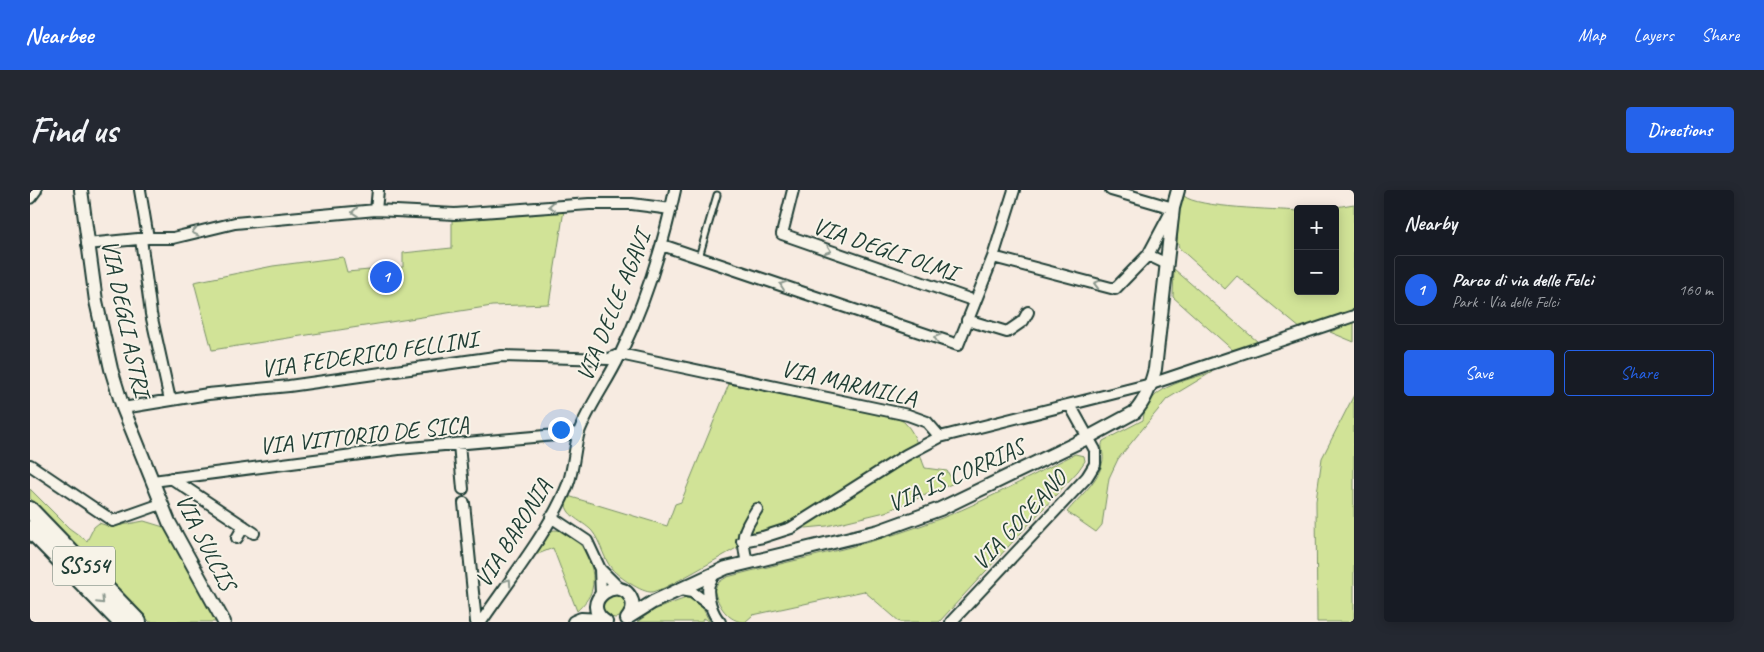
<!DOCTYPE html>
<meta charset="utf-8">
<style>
body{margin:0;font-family:Caveat,sans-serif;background:#242831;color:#f1f3f6}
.controls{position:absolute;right:15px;top:15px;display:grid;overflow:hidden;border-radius:5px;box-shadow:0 2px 12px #0003}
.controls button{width:45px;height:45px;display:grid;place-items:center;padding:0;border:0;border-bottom:1px solid #363941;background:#171b24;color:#f1f3f6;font:25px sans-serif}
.you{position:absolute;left:530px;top:239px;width:18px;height:18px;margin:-12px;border:4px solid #fff;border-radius:50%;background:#1a73e8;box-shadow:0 0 0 8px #1a73e833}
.badge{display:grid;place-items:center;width:32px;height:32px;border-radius:50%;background:#2563eb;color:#fff;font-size:16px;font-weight:700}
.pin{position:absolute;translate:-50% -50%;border:2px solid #fff;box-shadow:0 1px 5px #0006}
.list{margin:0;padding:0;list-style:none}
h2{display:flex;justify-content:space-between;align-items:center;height:65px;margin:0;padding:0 20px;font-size:21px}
h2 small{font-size:16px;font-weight:400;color:#9ea1a6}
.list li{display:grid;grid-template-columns:32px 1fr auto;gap:15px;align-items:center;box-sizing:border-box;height:70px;margin:0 10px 10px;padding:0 10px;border:1px solid #363941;border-radius:5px}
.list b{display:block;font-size:19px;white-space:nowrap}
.list p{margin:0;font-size:16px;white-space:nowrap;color:#9ea1a6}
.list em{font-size:16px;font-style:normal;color:#9ea1a6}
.actions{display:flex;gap:10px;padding:15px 20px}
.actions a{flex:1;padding:11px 0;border:1px solid #2563eb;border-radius:5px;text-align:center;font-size:18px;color:#2563eb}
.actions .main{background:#2563eb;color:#fff}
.map{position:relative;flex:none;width:1324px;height:432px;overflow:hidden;border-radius:5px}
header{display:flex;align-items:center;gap:30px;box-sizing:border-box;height:70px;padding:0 25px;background:#2563eb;color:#fff}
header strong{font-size:24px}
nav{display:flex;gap:28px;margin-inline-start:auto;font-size:18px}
.intro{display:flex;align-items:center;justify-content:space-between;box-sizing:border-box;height:120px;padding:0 30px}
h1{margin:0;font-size:35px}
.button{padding:12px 22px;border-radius:5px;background:#2563eb;color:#fff;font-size:18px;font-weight:700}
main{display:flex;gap:30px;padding:0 30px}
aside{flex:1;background:#171b24;border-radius:5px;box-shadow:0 2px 12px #0003}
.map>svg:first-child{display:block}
.green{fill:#d1e397;stroke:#789066}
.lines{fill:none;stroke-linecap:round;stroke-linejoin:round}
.service-casing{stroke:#1f3d34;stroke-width:9}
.minor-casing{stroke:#1f3d34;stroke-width:14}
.tertiary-casing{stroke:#1f3d34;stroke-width:16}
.trunk-casing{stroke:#1f3d34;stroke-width:20}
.service{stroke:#f7f3e8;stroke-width:5}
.minor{stroke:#f7f3e8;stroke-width:10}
.tertiary{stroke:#f7f3e8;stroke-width:12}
.trunk{stroke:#f7f3e8;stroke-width:16}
.oneway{stroke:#8b988e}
.labels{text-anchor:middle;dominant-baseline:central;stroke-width:4;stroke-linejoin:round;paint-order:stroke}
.shield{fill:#f7f3e8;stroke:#60746a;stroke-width:1}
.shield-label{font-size:22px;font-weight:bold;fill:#1f3d34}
.street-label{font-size:24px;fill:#1f3d34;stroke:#f7f3e8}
</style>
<header>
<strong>Nearbee</strong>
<nav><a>Map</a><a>Layers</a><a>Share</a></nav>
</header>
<div class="intro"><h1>Find us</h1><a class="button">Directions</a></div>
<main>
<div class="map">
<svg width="1324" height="432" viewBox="0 0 1324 432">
<rect width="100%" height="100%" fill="#f7ebe1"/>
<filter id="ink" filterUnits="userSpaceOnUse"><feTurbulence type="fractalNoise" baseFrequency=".02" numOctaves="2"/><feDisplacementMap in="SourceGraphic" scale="10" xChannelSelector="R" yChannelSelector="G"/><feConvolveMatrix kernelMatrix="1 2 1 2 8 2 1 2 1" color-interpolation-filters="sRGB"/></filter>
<g filter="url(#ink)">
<path class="green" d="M1154 6C1167 18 1246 19 1268 21V101H1305V19H1294L1324 14V120L1271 139 1207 86 1195 99 1149 58 1147 51 1150 12Z
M534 20 519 114 462 116 182 160 164 92 243 76 313 67 317 82 373 77V63L422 58V30Z
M1144 79 1228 152 1226 155 1205 162 1143 107Z
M1324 133V152L1300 142Z
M1182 182 1137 209 1088 269 1079 288 1072 335 1066 342 1037 322C1049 307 1070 290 1073 270 1074 263 1070 257 1073 251L1113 230C1116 196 1156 191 1182 182Z
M699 194C726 199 863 220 875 233 888 246 888 262 895 278L917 281 924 293 855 322 797 336 776 338 760 331C716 350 676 377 634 398 630 399 626 401 622 402 612 403 589 387 582 379 573 368 571 352 562 341 552 330 529 324 538 306L637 336 645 314 651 312Z
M1324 205V432H1287L1286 311 1292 268Z
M1045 264 1054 266 1055 271 1048 281 909 432H870L834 401 723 425 715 432C698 432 688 415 684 400L689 392 697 387C762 370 829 358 893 335 945 317 995 289 1045 264Z
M0 299 39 338 57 351 64 337 69 333 81 337 114 331 137 338 188 432H120L0 308Z
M524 340C549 339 568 377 562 399 560 408 553 415 547 421L523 358 503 366 519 342Z
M573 416a12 12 0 1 1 24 0a12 12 0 1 1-24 0Z
M656 408C671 409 673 420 680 432L674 428 671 432H607L624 420Z"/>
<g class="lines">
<g class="service-casing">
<path id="service" d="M669 67 687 5"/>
</g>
<g class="minor-casing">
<path id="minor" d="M110 0 118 48
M763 0 752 44 945 111
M0 8 6 0
M346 20 348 0
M111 49 121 124 140 210
M57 54 118 48H143L205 33 346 20 425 24 559 14H602L641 19
M632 55 928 155 963 67 984 0
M1118 65 1137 74
M963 67 1085 99 1118 65 1143 18 1081 0
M937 130 977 142 993 131 998 122
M93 218 178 204 259 196 472 166 579 169 590 164 878 225 897 232 910 247
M429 254 433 299
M0 275 83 331 131 314
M141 288 224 343
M123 291 369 259 549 243
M434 313 446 432
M521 327 557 351 570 379 591 400
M207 348 214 336
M712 351 733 347 761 338 876 265 910 247 1121 194 1324 126
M717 373C711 346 712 342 727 319
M570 379 571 405
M684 383C683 387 681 390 679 394 676 405 682 424 690 432
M650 400 662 402 681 416
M451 432C478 392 521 339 538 294 544 278 544 259 549 242 559 216 578 191 590 165 615 113 633 56 645 0
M921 432 1057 287 1065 274V260L1040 215"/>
</g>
<g class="tertiary-casing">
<path id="tertiary" d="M51 0 66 111 81 179 93 218 139 332 194 432
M599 427 623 412 696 378 849 341 910 319 1057 248 1105 222C1116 210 1121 195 1125 179L1143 18 1148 0
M544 432 551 429 573 430
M576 432C546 412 592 381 602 411 604 418 601 424 597 429"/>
</g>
<g class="trunk-casing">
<path id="trunk" d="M0 320 108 432
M0 339 91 432"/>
</g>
<use href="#service" class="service"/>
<use href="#minor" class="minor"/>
<use href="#tertiary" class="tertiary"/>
<use href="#trunk" class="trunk"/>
</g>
<defs><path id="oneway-chevron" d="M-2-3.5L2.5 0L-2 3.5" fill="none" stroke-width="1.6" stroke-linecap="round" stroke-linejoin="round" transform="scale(1.25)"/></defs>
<g class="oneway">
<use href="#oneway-chevron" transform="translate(522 16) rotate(176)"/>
<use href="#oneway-chevron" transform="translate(325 22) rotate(175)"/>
<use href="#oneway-chevron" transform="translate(165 42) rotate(167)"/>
<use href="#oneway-chevron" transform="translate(798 60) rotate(19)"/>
<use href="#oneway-chevron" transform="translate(1067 94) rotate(-165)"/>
<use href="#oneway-chevron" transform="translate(753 95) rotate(-161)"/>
<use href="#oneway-chevron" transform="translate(907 148) rotate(-161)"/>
<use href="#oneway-chevron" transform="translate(478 392) rotate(-56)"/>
<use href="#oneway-chevron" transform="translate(71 411) rotate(46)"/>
</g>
</g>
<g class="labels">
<rect class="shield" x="23" y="356.5" width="62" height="39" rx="4"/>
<g class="shield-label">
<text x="54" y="376">SS554</text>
</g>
<g class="street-label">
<text transform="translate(855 59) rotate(19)">VIA DEGLI OLMI</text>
<text transform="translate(583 116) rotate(-68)">VIA DELLE AGAVI</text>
<text transform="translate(96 128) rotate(78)">VIA DEGLI ASTRI</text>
<text transform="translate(339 164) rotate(-8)">VIA FEDERICO FELLINI</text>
<text transform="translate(819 193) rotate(13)">VIA MARMILLA</text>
<text transform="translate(334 245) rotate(-6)">VIA VITTORIO DE SICA</text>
<text transform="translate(926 285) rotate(-24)">VIA IS CORRIAS</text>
<text transform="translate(989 330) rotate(-47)">VIA GOCEANO</text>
<text transform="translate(483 343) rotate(-58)">VIA BARONIA</text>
<text transform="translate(176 352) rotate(63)">VIA SULCIS</text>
</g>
</g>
</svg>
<div class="controls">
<button>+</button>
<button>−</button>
</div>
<div class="you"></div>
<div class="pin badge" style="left:356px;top:87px">1</div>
</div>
<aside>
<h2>Nearby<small></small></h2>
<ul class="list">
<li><span class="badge">1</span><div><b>Parco di via delle Felci</b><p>Park · Via delle Felci</p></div><em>160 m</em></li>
</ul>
<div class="actions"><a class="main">Save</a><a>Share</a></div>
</aside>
</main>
